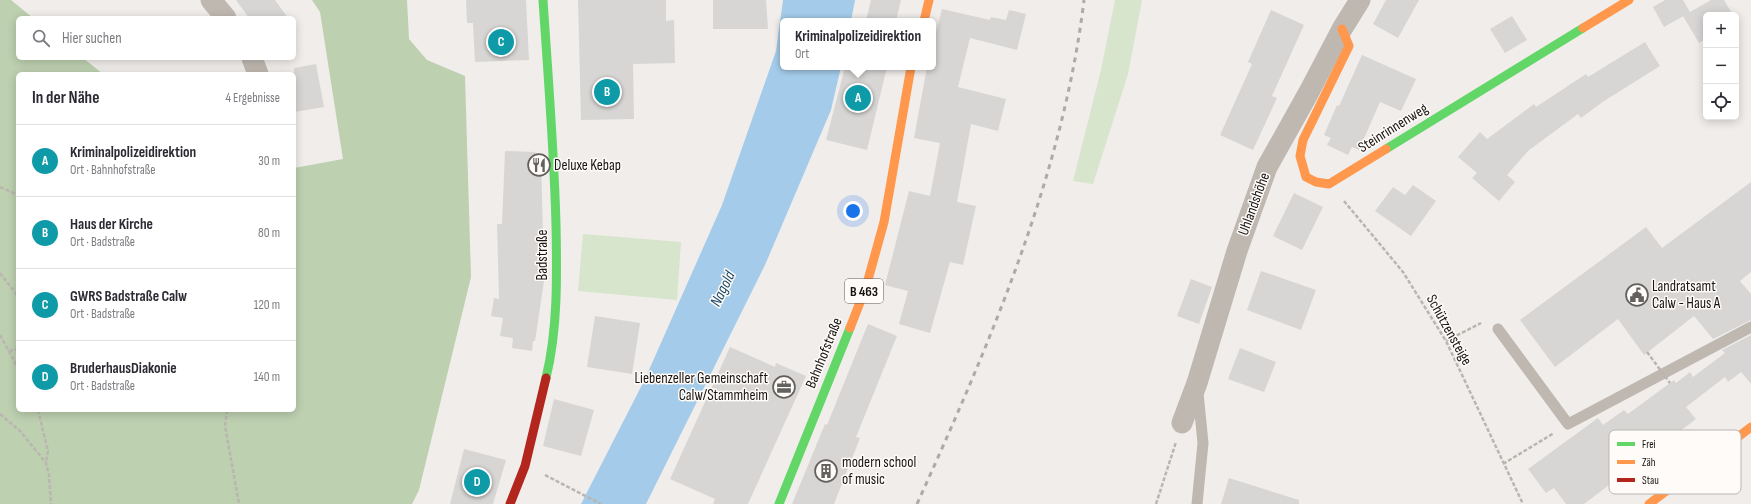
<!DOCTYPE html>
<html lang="de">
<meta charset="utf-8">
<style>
body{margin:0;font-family:"Sofia Sans Condensed",sans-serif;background:#f2f2f3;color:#2b2b33}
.controls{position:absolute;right:12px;top:12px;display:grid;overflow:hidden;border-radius:6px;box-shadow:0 2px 10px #0003}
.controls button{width:36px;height:36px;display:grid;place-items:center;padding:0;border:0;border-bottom:1px solid #e1e1e2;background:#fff;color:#2b2b33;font:20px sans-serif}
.you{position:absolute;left:853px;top:211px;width:14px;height:14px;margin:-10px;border:3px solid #fff;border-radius:50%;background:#1a73e8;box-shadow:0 0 0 6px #1a73e833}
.badge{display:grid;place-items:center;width:26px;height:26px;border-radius:50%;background:#1a73e8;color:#fff;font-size:13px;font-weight:700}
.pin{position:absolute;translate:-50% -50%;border:2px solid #fff;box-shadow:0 1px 4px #0006}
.popup{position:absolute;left:780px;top:18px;width:156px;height:52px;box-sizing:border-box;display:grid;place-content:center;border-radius:6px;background:#fff;filter:drop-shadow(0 1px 3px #0005);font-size:13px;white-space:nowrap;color:#7c7c81}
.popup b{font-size:15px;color:#2b2b33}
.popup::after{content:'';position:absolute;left:50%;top:100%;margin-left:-8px;border:8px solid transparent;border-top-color:#fff}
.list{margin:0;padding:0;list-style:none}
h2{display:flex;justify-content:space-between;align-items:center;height:52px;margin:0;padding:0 16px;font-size:17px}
h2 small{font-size:13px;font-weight:400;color:#7c7c81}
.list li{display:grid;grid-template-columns:26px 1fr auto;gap:12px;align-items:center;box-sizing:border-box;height:72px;padding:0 16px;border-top:1px solid #e1e1e2}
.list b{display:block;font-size:15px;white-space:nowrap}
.list p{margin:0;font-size:13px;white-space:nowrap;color:#7c7c81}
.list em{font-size:13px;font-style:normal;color:#7c7c81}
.icon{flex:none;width:22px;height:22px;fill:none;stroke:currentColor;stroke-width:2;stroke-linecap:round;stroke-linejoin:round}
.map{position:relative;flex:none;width:1751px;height:504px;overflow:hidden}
.search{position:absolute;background:#fff;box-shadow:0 2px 10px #0003;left:16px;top:16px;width:280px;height:44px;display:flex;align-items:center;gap:10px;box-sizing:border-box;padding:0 14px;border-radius:6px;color:#7c7c81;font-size:15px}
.panel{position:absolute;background:#fff;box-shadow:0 2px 10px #0003;left:16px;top:72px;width:280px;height:340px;border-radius:6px}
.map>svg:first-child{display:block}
.green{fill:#d7e5cc}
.forest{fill:#bdd0b0}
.water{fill:#a4ccea}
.building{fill:#d8d6d4}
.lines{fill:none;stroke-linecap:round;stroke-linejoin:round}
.path{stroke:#bab5b0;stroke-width:2.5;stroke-dasharray:4 2;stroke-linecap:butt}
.lane{stroke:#bfb8b1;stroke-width:11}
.street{stroke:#bfb8b1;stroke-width:21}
.fast{stroke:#63d668;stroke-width:9}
.slow{stroke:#ff974d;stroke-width:9}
.jam{stroke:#b3261e;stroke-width:9}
.rail{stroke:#afaaa5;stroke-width:3;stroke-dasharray:5 5;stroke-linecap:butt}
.path-bridge{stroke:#bab5b0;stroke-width:2.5;stroke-dasharray:4 2;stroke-linecap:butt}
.labels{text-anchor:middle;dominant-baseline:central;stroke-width:3;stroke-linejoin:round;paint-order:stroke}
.shield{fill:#fffbf8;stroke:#5d5a58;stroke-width:1}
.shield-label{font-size:14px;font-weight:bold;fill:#171513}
.street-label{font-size:15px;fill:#171513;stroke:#fffbf8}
.poi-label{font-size:15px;fill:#171513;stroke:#fffbf8;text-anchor:start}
.water-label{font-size:16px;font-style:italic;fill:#1d4a67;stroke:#fffbf8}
.key{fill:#fffbf8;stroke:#b9b6b3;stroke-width:1}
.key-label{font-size:11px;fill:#171513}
</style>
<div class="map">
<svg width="1751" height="504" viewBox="0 0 1751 504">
<rect width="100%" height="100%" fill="#f0edeb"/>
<path class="green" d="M1115 0H1142L1128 74 1093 184 1073 181 1101 70Z
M583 234 681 242 677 300 578 291Z"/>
<path class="forest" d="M0 0H11L33 18H18V58H83L103 74H18V410H294V168L343 159 320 12 312 0H407L409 39 427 60 465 76 471 277 419 490 412 504H0Z"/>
<path class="water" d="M783 0H855L851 21H783V67H841L831 110 765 265 646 504H581L645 379 722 205 776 51Z"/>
<path class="building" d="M236 0H275L288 18H249Z
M466 0H526L529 60 475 62 473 23H467Z
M578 0H666V21L674 20 675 63 633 64 634 119 581 120Z
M713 0H766L768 29H713Z
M871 0H901L896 21H866Z
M1386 0H1419L1398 38 1373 24Z
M1665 0H1683L1690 12 1711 0H1724L1733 15H1706V39L1699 43 1683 16 1687 14 1664 27 1653 7Z
M942 9 990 20 991 17 1006 20 1009 10 1026 14 1017 50 970 38 958 87 1006 99 998 131 971 124 957 202 976 206 963 265 950 262 930 333 899 324 908 291 885 285 909 191 930 196 940 143 914 138 927 67H933V44Z
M1271 10 1304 25 1272 96 1277 98 1253 150 1220 135 1252 64 1248 62Z
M1512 16 1527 40 1505 53 1490 29Z
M1645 42 1660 66 1604 101 1581 118 1578 114 1528 151 1507 175 1515 182 1499 201 1472 178 1477 173 1458 157 1480 132 1487 139 1534 104 1536 107 1586 74 1588 77Z
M1362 55 1416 79 1401 111 1380 102 1359 150 1352 147 1348 155 1327 145 1331 138 1324 135 1337 105 1339 106Z
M316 64 324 107 294 112V68Z
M845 67H887L867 150 826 140Z
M505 151 534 152 541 155 544 281 535 341H533L532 351 512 348 513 338 500 336 503 318 491 316 494 298 499 299 497 224H502Z
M1751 182V272L1740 281 1751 294V320L1713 339 1694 316 1644 355 1618 319 1555 367 1520 320 1646 227 1662 248Z
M1413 185 1436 201 1411 236 1375 211 1393 187 1405 195Z
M1294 193 1323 207 1302 250 1273 236Z
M1261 271 1316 290 1301 330 1247 310Z
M1191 279 1212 287 1199 324 1177 316Z
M595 316 640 323 632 374 587 367Z
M868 324 897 336 856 437 860 438 834 504H792L825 424 827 425Z
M1751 335V384L1741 372 1728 382 1725 377 1686 407 1696 419 1584 504H1566L1554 488 1546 493 1528 469 1598 418 1603 425 1624 410 1628 414 1674 380 1676 383 1690 372 1693 377 1725 353 1722 350Z
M730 347 775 367 776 363 806 376 748 504H713L715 499 670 479Z
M1240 348 1276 362 1264 392 1228 379Z
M554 399 594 410 581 456 543 446Z
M464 449 506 460 493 504H450Z
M1229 478 1299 500V504H1221Z"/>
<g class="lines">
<path class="path" d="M0 187 18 195
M1344 201 1403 272 1446 341 1523 504
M0 273 18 296
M0 335 18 368
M1446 341 1481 323
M9 351 18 349
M38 410 48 451 46 463
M227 410 225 426 239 504
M0 414 20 431 46 463 49 475 51 504
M1503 464 1554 433
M545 475 601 504
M1156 504 1176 442"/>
<path class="lane" d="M1498 329 1568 424 1751 327
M1197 504 1203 443 1198 393"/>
<path class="street" d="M211 0 226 18
M252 58 258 74
M1182 423 1197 383 1237 251 1267 167 1309 92 1342 29 1360 0"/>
<path class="fast" d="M543 0C548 75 554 149 556 224 557 275 558 329 546 378
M1386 149 1583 28
M779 504 850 328"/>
<path class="slow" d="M924 21 929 0
M1583 28 1629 0
M1342 29 1349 46 1303 140 1300 156 1306 177 1316 182 1329 184 1386 149
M850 328 866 287 884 222 911 67
M1649 504 1751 427"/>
<path class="jam" d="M510 504 525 466 546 378"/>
<path class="rail" d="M917 504C989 345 1063 175 1084 0"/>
<path class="path-bridge" d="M1647 352 1670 383"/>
</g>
<defs>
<g id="restaurant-ring" transform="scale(1.15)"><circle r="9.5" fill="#fffbf8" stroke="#63615f" stroke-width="1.5"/><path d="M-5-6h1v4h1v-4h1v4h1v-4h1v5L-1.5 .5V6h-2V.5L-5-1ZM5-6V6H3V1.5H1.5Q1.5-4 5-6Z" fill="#63615f"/></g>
<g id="civic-ring" transform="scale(1.15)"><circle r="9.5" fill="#fffbf8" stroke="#63615f" stroke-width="1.5"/><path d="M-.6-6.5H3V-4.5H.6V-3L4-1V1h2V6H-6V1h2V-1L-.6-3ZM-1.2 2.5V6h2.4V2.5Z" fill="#63615f"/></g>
<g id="office-ring" transform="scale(1.15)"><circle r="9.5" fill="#fffbf8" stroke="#63615f" stroke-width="1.5"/><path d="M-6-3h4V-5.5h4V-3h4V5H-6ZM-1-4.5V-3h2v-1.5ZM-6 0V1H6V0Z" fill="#63615f"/></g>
<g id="building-ring" transform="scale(1.15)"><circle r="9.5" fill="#fffbf8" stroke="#63615f" stroke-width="1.5"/><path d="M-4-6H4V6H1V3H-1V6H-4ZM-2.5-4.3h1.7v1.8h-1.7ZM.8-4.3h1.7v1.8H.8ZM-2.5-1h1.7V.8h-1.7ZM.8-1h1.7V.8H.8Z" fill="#63615f"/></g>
</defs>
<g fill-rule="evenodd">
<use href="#restaurant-ring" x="539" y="165"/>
<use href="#civic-ring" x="1637" y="295"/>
<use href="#office-ring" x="784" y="387"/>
<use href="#building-ring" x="826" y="471"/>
</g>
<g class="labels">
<rect class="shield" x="845" y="279" width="38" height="24" rx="3"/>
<g class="shield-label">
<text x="864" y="291">B 463</text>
</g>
<g class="street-label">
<text transform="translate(1393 128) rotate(-32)">Steinrinnenweg</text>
<text transform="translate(1254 204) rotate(-70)">Uhlandshöhe</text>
<text transform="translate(542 255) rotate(-90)">Badstraße</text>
<text transform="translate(1449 330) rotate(61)">Schützensteige</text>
<text transform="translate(824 353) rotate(-68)">Bahnhofstraße</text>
</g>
<g class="poi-label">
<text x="554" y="165">Deluxe Kebap</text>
<text x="1652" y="286">Landratsamt<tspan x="1652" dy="17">Calw - Haus A</tspan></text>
<text x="768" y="378" text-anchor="end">Liebenzeller Gemeinschaft<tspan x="768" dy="17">Calw/Stammheim</tspan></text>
<text x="842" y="462">modern school<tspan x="842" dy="17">of music</tspan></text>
</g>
<g class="water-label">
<text transform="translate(723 289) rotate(-64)">Nagold</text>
</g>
</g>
<rect x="1609" y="430" width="132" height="64" rx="6" class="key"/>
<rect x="1617" y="442" width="18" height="4" fill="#63d668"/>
<rect x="1617" y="460" width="18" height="4" fill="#ff974d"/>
<rect x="1617" y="478" width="18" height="4" fill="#b3261e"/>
<g class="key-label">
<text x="1642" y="448">Frei</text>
<text x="1642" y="466">Zäh</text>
<text x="1642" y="484">Stau</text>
</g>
</svg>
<div class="controls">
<button>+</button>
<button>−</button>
<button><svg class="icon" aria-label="locate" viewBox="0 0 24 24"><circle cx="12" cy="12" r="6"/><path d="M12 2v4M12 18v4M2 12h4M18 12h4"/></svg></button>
</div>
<div class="you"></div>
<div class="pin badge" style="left:858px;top:98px;background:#0f9aa8">A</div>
<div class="popup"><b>Kriminalpolizeidirektion</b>Ort</div>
<div class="pin badge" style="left:607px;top:92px;background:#0f9aa8">B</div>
<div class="pin badge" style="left:501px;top:42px;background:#0f9aa8">C</div>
<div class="pin badge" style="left:477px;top:482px;background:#0f9aa8">D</div>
<div class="search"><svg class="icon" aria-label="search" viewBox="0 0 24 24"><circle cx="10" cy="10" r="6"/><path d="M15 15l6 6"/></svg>Hier suchen</div>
<section class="panel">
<h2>In der Nähe<small>4 Ergebnisse</small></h2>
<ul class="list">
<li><span class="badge" style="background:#0f9aa8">A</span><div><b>Kriminalpolizeidirektion</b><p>Ort · Bahnhofstraße</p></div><em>30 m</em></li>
<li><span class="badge" style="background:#0f9aa8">B</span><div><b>Haus der Kirche</b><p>Ort · Badstraße</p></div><em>80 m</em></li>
<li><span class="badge" style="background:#0f9aa8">C</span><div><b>GWRS Badstraße Calw</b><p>Ort · Badstraße</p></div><em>120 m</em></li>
<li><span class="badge" style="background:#0f9aa8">D</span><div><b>BruderhausDiakonie</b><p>Ort · Badstraße</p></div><em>140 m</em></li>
</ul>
</section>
</div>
